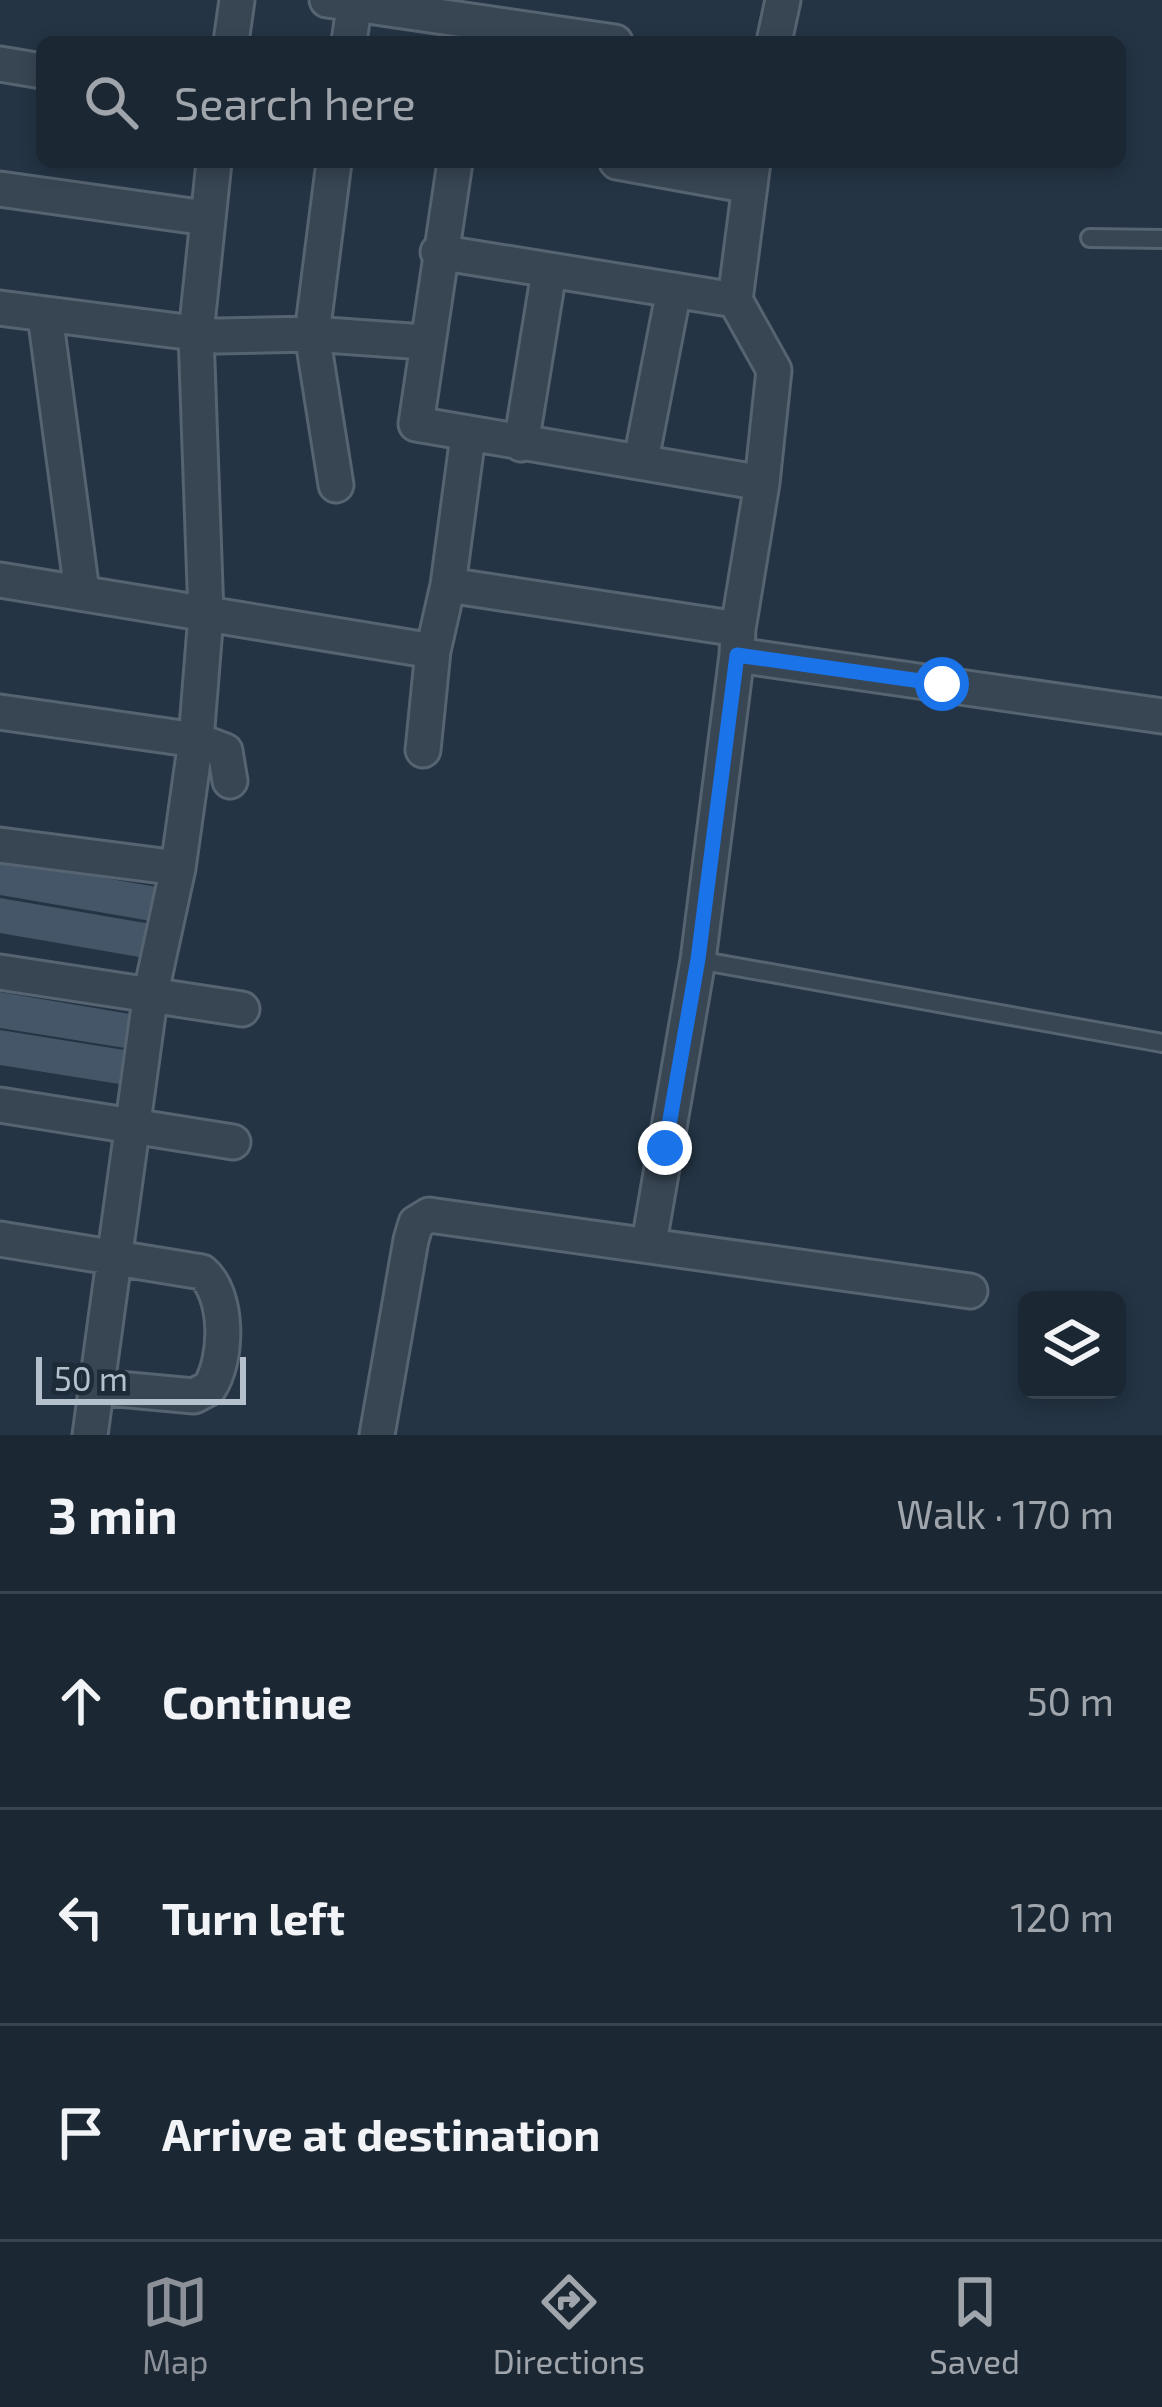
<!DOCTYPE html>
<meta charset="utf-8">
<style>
body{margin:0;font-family:"Exo 2",sans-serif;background:#28333f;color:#f1f3f6}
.controls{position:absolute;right:36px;bottom:36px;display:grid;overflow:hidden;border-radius:18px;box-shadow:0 6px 18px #0003}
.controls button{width:108px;height:108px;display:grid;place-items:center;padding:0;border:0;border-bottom:3px solid #39444e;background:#1b2733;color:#f1f3f6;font:60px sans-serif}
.scale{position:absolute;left:36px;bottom:30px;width:210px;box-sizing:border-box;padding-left:12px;border:6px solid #b5c0cd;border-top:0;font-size:33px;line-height:42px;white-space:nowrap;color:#b5c0cd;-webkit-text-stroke:9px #1d2a38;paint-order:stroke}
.stop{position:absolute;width:36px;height:36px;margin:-27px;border:9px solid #1a73e8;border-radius:50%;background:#fff}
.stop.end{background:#1a73e8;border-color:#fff;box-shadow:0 3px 12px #0008}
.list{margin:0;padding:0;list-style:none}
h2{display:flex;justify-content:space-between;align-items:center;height:156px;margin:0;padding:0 48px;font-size:51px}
h2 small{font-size:39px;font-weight:400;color:#a0a5ac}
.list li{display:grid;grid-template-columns:78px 1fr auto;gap:36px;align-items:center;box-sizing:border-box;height:216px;padding:0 48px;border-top:3px solid #39444e}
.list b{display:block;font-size:45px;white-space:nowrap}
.list em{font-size:39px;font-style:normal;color:#a0a5ac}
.icon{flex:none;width:66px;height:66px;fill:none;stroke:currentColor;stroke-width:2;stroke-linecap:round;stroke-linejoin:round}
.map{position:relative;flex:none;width:1162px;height:1435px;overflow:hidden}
.search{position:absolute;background:#1b2733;box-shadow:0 6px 18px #0003;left:36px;right:36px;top:36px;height:132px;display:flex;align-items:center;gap:30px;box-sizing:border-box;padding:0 42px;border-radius:18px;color:#a0a5ac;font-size:45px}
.sheet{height:804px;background:#1b2733}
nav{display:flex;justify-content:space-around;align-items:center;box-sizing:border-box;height:168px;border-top:3px solid #39444e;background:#1b2733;font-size:33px;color:#a0a5ac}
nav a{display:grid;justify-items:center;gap:6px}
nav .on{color:#8c9099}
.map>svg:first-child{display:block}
.building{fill:#445668}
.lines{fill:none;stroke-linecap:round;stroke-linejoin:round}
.service-casing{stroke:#566370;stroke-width:22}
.minor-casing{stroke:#566370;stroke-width:39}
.service{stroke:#384553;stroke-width:16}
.minor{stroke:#384553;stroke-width:33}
.route{stroke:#1a73e8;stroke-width:15}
</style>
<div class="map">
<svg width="1162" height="1435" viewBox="0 0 1162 1435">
<rect width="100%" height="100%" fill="#243444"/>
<path class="building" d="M0 860 157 887 151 921 0 895Z
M0 898 151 924 145 958 0 933Z
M0 992 130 1014 125 1048 0 1028Z
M0 1030 124 1050 119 1084 0 1065Z"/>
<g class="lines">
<g class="service-casing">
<path id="service" d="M1090 238 1162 239
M698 960 1162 1043"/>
</g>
<g class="minor-casing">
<path id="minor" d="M327 0 615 42
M231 42 237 0
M349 42 355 0
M774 42 783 0
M0 64 42 71
M334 162 312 334 336 485
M455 162 416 424 762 483 774 370 735 300 753 162
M617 162 750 186
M0 189 206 218
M438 252 735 300
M0 308 217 336 312 334 424 342
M45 315 82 592
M521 444 549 272
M641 460 674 290
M0 580 433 651 448 585 468 436
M448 585 738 629 762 483
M738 629 737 655 1162 716
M0 712 196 740 225 751 230 781
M423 750 433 651
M0 845 178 868
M0 972 242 1009
M0 1105 233 1142
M0 1239 202 1272C229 1295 228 1360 209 1388L194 1396 97 1387
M649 1243 698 960 737 655
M90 1435 151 992 178 868 196 740 206 615 196 334 214 162
M377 1435 411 1240 416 1223 429 1215 970 1291"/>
</g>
<use href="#service" class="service"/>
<use href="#minor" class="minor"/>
</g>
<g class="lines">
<path class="route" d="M665 1148 698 959 737 655 942 684"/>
</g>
</svg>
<div class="controls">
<button><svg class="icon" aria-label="layers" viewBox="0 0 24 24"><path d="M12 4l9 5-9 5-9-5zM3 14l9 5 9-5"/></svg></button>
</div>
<div class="scale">50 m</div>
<div class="stop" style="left:942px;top:684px"></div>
<div class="stop end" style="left:665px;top:1148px"></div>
<div class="search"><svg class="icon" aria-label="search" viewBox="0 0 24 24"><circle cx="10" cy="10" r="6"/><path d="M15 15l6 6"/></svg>Search here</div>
</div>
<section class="sheet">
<h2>3 min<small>Walk · 170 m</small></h2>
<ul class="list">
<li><svg class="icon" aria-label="ahead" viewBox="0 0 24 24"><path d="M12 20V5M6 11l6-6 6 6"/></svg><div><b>Continue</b></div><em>50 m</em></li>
<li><svg class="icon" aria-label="left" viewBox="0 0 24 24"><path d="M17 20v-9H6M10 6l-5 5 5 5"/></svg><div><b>Turn left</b></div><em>120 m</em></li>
<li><svg class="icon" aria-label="arrive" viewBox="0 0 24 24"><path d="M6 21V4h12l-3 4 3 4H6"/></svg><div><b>Arrive at destination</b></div></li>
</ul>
</section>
<nav>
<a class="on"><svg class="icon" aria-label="map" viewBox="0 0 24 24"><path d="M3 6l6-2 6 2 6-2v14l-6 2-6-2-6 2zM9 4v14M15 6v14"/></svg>Map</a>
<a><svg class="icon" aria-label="directions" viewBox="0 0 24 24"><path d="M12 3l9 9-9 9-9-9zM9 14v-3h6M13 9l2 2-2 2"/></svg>Directions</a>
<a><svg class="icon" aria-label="saved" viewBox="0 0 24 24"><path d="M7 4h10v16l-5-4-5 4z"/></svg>Saved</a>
</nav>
